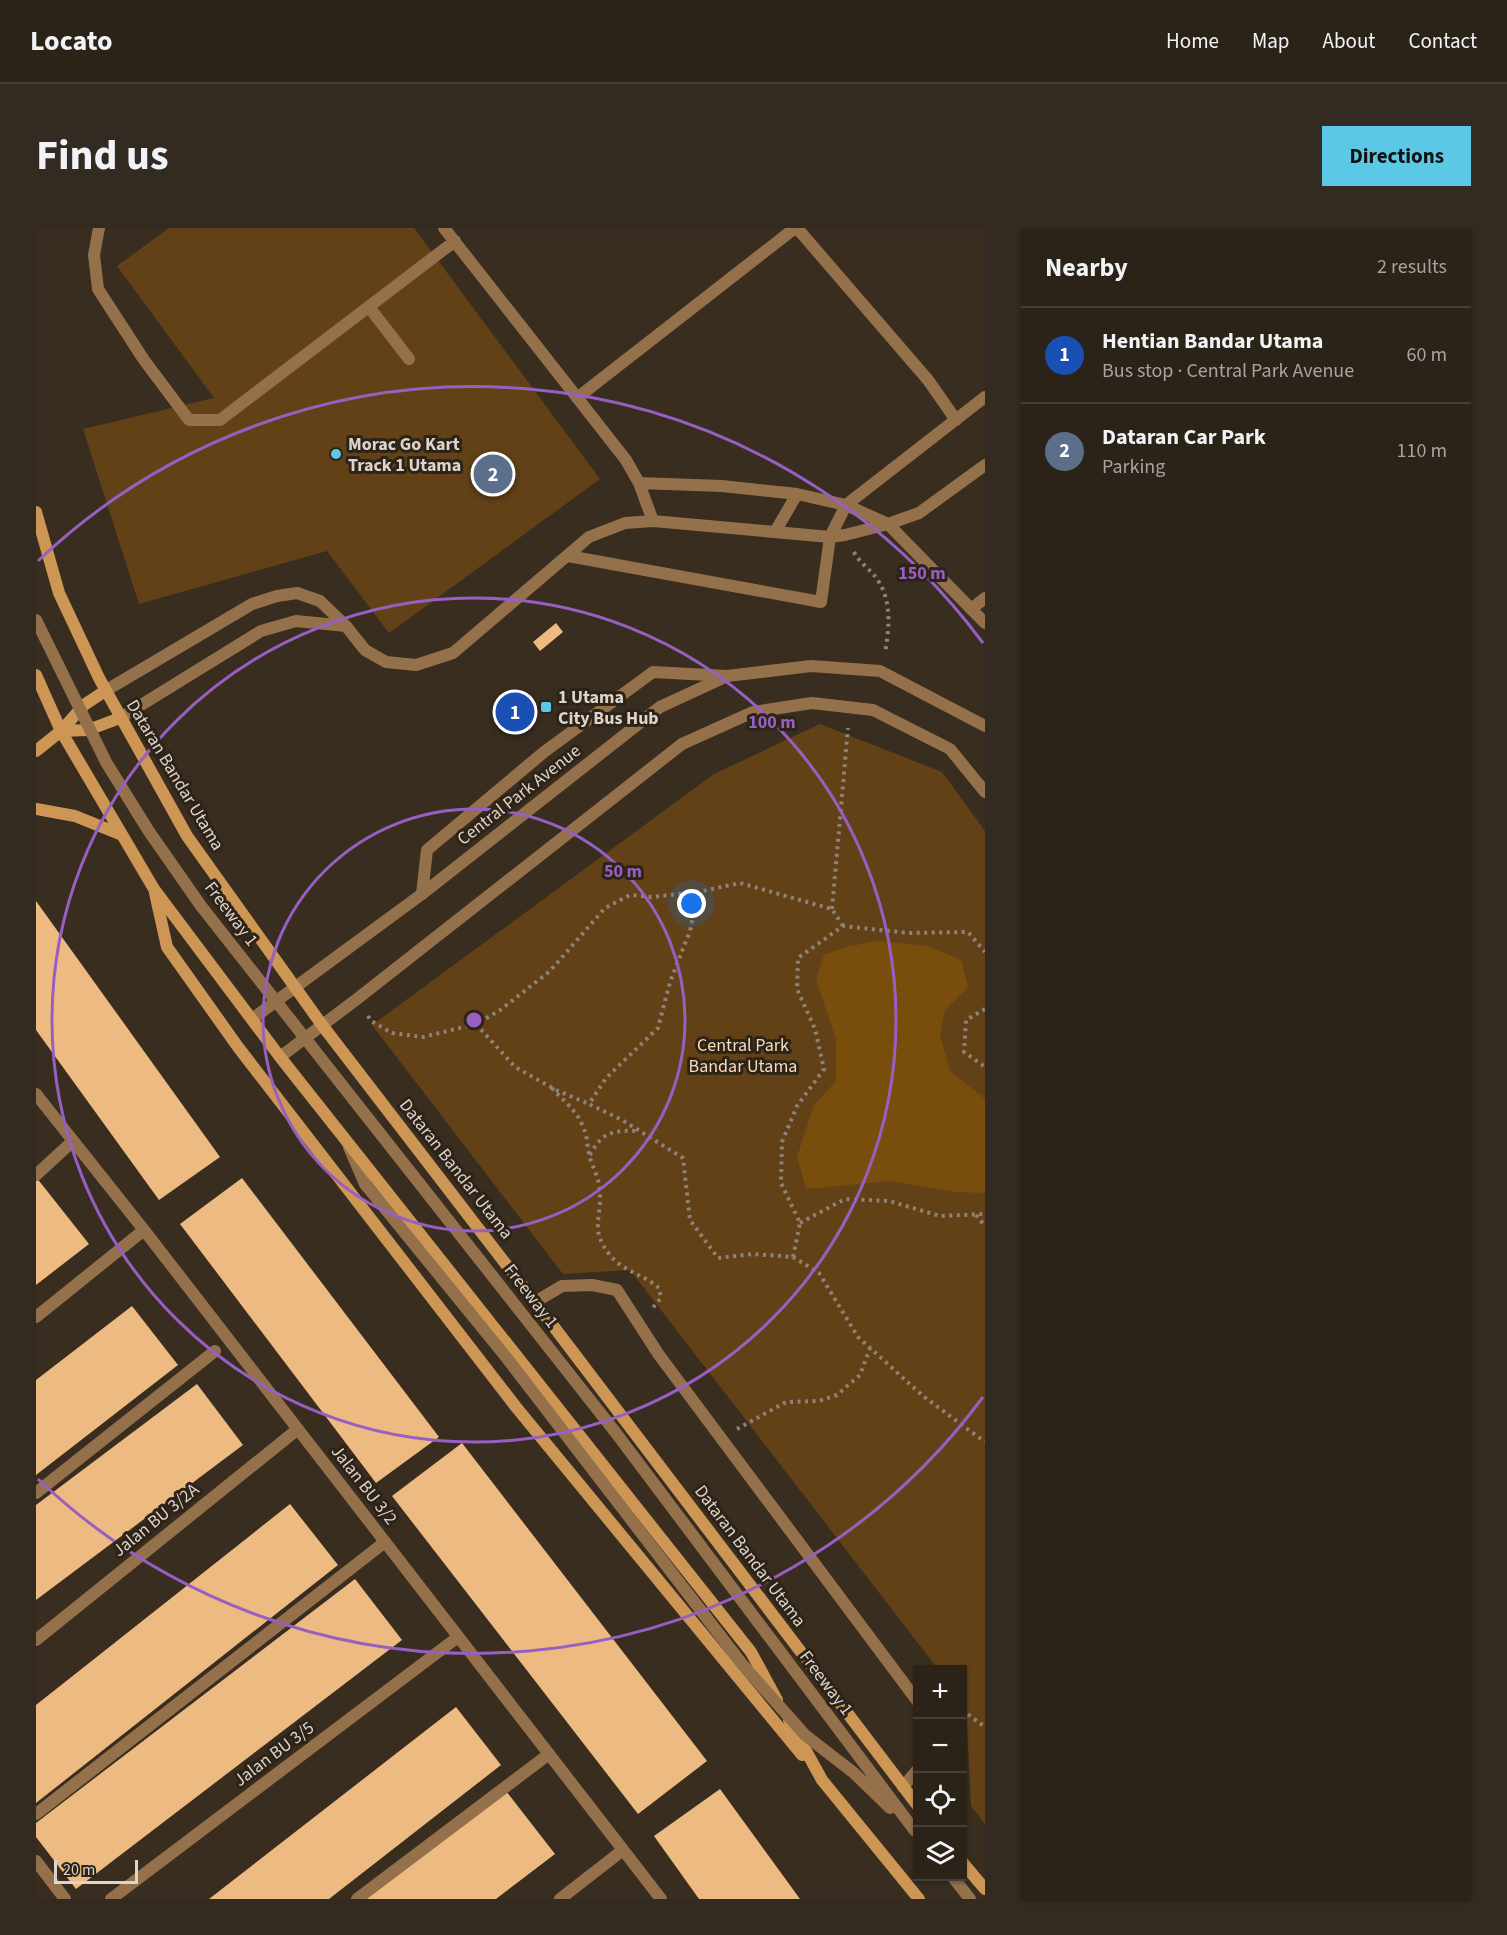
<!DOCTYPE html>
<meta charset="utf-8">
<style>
body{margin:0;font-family:"Source Sans 3",sans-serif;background:#332a21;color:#f1f3f6}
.controls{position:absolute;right:18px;bottom:18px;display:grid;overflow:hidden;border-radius:0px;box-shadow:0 2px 4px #0004}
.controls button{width:54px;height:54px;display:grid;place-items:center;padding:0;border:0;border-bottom:2px solid #473f37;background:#2b2218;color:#f1f3f6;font:30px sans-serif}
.scale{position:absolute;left:18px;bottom:15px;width:84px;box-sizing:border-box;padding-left:6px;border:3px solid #dcd5cd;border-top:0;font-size:16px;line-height:21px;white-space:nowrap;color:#dcd5cd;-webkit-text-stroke:4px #2e2317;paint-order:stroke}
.you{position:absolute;left:656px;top:676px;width:21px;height:21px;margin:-15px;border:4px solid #fff;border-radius:50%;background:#1a73e8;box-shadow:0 0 0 9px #1a73e833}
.badge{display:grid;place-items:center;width:39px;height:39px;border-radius:50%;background:#5bc8e6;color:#fff;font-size:20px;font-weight:700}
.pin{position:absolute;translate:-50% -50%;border:3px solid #fff;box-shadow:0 2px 6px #0006}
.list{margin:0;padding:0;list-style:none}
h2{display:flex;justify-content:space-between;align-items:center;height:78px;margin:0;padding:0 24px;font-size:26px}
h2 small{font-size:20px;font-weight:400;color:#a6a4a2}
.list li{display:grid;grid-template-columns:39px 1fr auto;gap:18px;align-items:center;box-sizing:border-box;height:96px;padding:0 24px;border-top:2px solid #473f37}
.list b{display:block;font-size:22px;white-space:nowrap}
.list p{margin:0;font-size:20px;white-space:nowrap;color:#a6a4a2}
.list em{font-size:20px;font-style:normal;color:#a6a4a2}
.icon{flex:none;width:33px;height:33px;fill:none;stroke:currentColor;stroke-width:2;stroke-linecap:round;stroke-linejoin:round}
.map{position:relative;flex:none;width:949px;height:1671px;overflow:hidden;border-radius:0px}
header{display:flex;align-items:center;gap:36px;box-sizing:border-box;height:84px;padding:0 30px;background:#2b2218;border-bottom:2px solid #473f37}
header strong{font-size:28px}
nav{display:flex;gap:33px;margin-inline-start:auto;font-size:21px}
.intro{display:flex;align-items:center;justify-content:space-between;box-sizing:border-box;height:144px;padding:0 36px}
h1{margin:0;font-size:42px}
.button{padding:15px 27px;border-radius:0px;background:#5bc8e6;color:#111;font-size:21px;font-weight:700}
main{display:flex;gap:36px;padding:0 36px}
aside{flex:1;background:#2b2218;border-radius:0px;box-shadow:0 2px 4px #0004}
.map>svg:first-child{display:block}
.green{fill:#624117}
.water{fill:#794d0c}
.building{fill:#edbb81}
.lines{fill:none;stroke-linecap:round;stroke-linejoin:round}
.path{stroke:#8d8379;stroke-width:4;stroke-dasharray:3 4.5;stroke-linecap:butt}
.lane{stroke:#94714b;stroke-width:12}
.street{stroke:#94714b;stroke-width:12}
.secondary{stroke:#cd9655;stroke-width:12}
.lane-bridge{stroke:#94714b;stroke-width:12}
.ring{fill:none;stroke:#985fc3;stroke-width:3}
.poi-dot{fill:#5bc8e6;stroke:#2e2317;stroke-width:2}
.labels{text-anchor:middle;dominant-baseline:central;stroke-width:6;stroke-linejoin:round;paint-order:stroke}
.poi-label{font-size:18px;font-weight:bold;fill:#dcd5cd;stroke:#2e2317;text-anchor:start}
.street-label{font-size:18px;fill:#dcd5cd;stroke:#2e2317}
.park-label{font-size:18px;fill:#f7dcbe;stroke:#2e2317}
.centre{fill:#985fc3;stroke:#2e2317;stroke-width:3}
.ring-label{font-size:18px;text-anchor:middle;font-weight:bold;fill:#985fc3;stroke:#2e2317;stroke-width:6;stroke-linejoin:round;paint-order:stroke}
</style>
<header>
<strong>Locato</strong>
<nav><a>Home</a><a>Map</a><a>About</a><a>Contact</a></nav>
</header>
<div class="intro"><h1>Find us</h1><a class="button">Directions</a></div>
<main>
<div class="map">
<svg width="949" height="1671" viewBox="0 0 949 1671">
<rect width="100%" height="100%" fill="#392d20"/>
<path class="green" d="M133 0H378L564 251 353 405 291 323 103 376 47 201 178 170 81 38Z
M784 496 906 544 949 603V1596L935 1578 930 1478 927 1473 926 1442 902 1441 594 1042 527 1046 336 797 678 546Z"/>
<path class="water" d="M841 713 893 718 925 732 932 759 909 782 904 807 914 843 949 871V965L921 964 853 953 770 961 761 929 778 877 800 853V811L780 752 788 727 810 719Z"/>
<path class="building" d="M520 395 527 404 504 423 497 414Z
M0 673 184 929 123 972 0 802Z
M0 949 53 1016 0 1057Z
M206 950 403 1209 340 1255 144 996Z
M96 1078 142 1137 0 1247V1152Z
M161 1156 207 1217 0 1372V1277Z
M426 1215 671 1533 602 1586 356 1268Z
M254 1276 302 1337 0 1575V1477Z
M319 1351 366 1412 40 1661 0 1609V1595Z
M420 1479 465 1537 293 1671H173Z
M684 1561 764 1671H663L618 1608Z
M470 1563 519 1626 460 1671H328Z"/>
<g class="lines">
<path class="path" d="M818 324C824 336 836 342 843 354 856 375 853 402 849 425
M796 681 812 500
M807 698 796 681 704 655 662 664 654 703 634 754 622 800 570 850 553 876 586 892 647 930 654 992 682 1030 717 1026 757 1029 783 1045 822 1109 887 1168 949 1214
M949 781 930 792 928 824 949 839
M332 788 335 793 356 805 387 809 440 796 463 783 514 743 569 680 594 667 615 669 662 664
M440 796 479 839 520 862 553 876
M516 860C526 872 541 882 547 899 552 909 551 920 554 930 558 942 564 953 564 966 565 992 554 1002 574 1027 586 1043 609 1047 623 1060L625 1070 615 1082
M554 927C566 904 577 902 602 903
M940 987 949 998
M764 995 809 971 853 973 904 988 949 986
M757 1029 764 995 745 955 746 914 761 878 788 841 779 801 761 761 762 730 807 698 872 705 932 704 949 724
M701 1201 750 1174 783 1173 801 1167 824 1147 834 1120
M926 1482 949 1499"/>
<path class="lane" d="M63 0 58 27 62 61 108 132 153 192H184L419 13
M408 0 590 232 603 255 617 293
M761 0 892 152 920 192
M333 79 373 131
M541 170 759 0
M603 255 686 258 761 266 810 277 949 169
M739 304 761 266
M532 328 785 374 794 309 810 277 852 296 949 395
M935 381 949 370
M69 463 216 376 241 368 261 365 284 373 310 398 329 422 350 434 380 437 417 425 553 309 589 295 617 293 794 309 809 307 852 296 883 285 949 237
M84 490 225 403 260 393 310 398
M386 666 391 622 508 524 617 444 691 448
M313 919 329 956
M0 947 37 913
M499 1074 526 1058 556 1057 581 1062 623 1127 882 1474
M0 1265 179 1123
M867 1559 882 1541
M0 1586 349 1314
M0 1633 29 1671
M916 1648 934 1671
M321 1671 513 1526"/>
<path class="street" d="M216 791 386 666 624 479 691 448 775 438 844 443 949 498
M244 829 321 771 646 516 717 484 776 475 837 482 914 521 949 564
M0 866 108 1002 625 1671
M0 1089 108 1002
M0 1412 262 1201
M75 1671 422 1409
M524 1671 587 1622"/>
<path class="secondary" d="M0 284 23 365 63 450 151 608 286 797 499 1074 882 1578
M0 447 25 503 118 661 244 829 715 1424 741 1472
M25 503 52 502 84 490
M0 523 25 503 48 477 69 463
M0 581 39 588 86 607
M119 665 131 719 202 819 480 1179 766 1527
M753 1492 786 1552 883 1671
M926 1634 949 1661"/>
<path class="lane-bridge" d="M0 392 70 534 112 602 165 678 580 1205 879 1603
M329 956 470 1129 706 1436 769 1507 818 1545 854 1580"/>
</g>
<g class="ring">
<circle cx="438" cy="792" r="211"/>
<circle cx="438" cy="792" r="422"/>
<path d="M947 1169A633 633 0 0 1 2 1251M2 333A633 633 0 0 1 947 415"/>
</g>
<g class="poi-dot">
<circle cx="300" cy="226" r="6"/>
<rect x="504" y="473" width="12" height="12" rx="3"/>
</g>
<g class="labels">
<g class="poi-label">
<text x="312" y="216">Morac Go Kart<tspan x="312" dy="21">Track 1 Utama</tspan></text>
<text x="522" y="469">1 Utama<tspan x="522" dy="21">City Bus Hub</tspan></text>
</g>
<g class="street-label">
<text transform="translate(139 547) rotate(59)">Dataran Bandar Utama</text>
<text transform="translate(483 567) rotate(-38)">Central Park Avenue</text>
<text transform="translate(195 686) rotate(53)">Freeway 1</text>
<text transform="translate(420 941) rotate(52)">Dataran Bandar Utama</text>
<text transform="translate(495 1068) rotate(52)">Freeway 1</text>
<text transform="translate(328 1257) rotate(52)">Jalan BU 3/2</text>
<text transform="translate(120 1292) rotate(-39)">Jalan BU 3/2A</text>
<text transform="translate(714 1328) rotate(53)">Dataran Bandar Utama</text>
<text transform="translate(790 1455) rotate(53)">Freeway 1</text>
<text transform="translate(238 1526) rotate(-37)">Jalan BU 3/5</text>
</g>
<g class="park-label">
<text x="707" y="817">Central Park<tspan x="707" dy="21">Bandar Utama</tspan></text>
</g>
</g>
<circle cx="438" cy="792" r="9" class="centre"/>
<g class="ring-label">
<text x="886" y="351">150 m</text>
<text x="736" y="500">100 m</text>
<text x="587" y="649">50 m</text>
</g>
</svg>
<div class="controls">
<button>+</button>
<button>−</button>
<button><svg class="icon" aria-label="locate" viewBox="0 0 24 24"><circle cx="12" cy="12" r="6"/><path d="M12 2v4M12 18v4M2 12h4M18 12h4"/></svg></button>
<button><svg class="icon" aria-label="layers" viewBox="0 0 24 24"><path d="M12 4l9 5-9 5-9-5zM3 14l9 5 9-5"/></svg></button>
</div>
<div class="scale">20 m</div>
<div class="you"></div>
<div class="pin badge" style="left:479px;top:484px;background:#1a4fb4">1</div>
<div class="pin badge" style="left:457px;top:246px;background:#5c6f8a">2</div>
</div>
<aside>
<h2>Nearby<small>2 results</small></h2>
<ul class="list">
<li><span class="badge" style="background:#1a4fb4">1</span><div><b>Hentian Bandar Utama</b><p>Bus stop · Central Park Avenue</p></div><em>60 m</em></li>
<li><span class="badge" style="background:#5c6f8a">2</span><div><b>Dataran Car Park</b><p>Parking</p></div><em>110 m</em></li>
</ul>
</aside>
</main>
